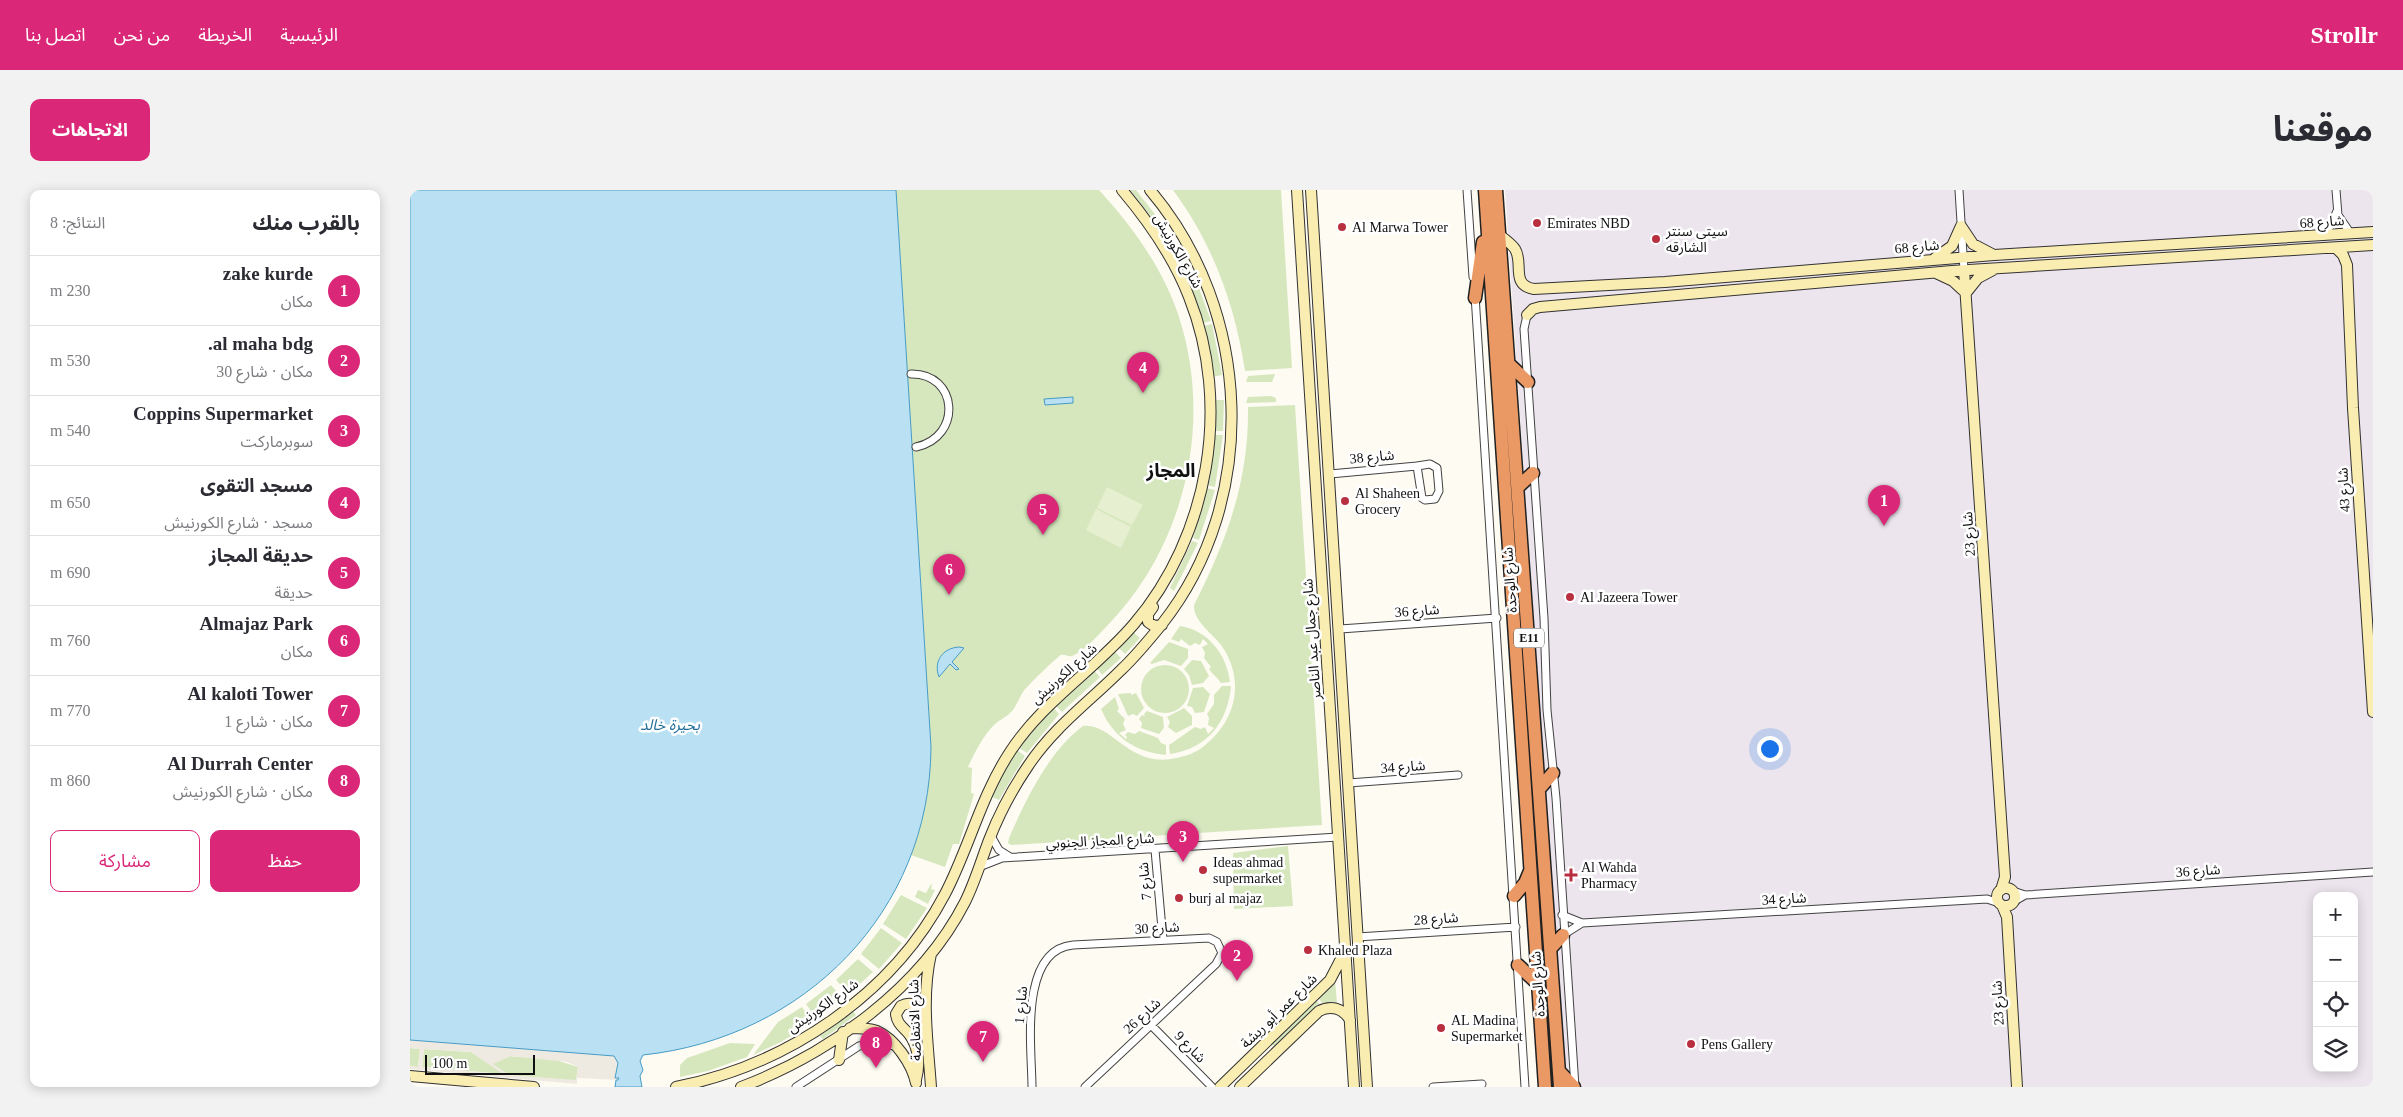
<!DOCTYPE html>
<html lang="ar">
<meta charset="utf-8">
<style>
body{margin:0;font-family:"Times New Roman","Noto Sans Arabic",serif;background:#f2f2f3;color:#2b2b33;direction:rtl}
.controls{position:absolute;right:15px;bottom:15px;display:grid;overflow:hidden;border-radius:10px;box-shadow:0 2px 12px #0003}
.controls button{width:45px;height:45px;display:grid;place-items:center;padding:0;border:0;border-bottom:1px solid #e1e1e2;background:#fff;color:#2b2b33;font:25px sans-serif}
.scale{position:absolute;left:15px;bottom:12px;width:110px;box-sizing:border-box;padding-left:5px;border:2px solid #101010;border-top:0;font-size:14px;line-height:18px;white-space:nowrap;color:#101010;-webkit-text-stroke:4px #fff;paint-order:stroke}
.you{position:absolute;left:1359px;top:558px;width:18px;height:18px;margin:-12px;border:4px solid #fff;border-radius:50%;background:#1a73e8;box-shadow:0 0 0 8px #1a73e833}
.badge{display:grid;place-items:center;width:32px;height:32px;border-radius:50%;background:#db2777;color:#fff;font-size:16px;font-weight:700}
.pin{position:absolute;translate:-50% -41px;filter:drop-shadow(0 1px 2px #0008)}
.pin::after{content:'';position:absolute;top:26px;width:18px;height:15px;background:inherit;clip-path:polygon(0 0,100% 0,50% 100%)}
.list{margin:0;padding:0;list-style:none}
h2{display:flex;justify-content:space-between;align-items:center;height:65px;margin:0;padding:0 20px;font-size:21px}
h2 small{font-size:16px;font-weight:400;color:#7c7c81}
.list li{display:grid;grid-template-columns:32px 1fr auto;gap:15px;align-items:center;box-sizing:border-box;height:70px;padding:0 20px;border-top:1px solid #e1e1e2}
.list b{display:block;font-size:19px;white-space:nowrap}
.list p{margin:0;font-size:16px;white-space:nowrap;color:#7c7c81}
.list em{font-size:16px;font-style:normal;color:#7c7c81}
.actions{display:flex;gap:10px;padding:15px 20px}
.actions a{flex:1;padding:11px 0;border:1px solid #db2777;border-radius:10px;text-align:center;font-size:18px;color:#db2777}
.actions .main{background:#db2777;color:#fff}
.icon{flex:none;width:28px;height:28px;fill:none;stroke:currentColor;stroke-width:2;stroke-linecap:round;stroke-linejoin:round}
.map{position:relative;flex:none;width:1963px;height:897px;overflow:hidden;direction:ltr;border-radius:10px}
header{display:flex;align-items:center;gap:30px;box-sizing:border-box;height:70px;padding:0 25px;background:#db2777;color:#fff}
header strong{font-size:24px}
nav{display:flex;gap:28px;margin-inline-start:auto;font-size:18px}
.intro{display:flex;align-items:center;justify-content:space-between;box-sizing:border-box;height:120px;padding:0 30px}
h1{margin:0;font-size:35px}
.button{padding:12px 22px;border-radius:10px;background:#db2777;color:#fff;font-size:18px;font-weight:700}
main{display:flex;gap:30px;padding:0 30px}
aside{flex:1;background:#fff;border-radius:10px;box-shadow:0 2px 12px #0003}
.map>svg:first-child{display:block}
.industrial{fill:#ece5ed;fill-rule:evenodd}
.green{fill:#d6e7be}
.pitch{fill:#e6efcf}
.plaza{fill:#efeae1;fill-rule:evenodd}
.water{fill:#bae1f3;stroke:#469bc5}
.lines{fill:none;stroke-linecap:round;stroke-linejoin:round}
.street-casing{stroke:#434343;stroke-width:9}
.secondary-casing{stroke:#323232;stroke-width:12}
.highway-casing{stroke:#212121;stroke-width:15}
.street{stroke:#fff;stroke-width:7}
.secondary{stroke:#faedb2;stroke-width:10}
.highway{stroke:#eb9964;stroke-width:12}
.poi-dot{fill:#b82f3f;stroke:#fff;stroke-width:2}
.labels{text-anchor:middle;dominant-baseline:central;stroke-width:5;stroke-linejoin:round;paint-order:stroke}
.shield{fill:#fff;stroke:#585858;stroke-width:1}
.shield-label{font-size:12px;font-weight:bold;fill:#101010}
.street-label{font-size:14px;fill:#101010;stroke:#fff}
.poi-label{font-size:14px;fill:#101010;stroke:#fff;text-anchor:start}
.water-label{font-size:15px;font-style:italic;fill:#206d9b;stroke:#fff}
.district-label{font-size:19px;font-weight:bold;fill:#101010;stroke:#fff}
</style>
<header>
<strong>Strollr</strong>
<nav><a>الرئيسية</a><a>الخريطة</a><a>من نحن</a><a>اتصل بنا</a></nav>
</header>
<div class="intro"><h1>موقعنا</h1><a class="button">الاتجاهات</a></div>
<main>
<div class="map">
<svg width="1963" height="897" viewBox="0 0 1963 897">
<rect width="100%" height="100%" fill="#fefbf3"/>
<path class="industrial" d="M1095 0H1963V897H1155ZM1907 706H1944V878H1907Z"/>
<path class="green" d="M486 0H689C722 36 752 77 768 124 804 231 776 356 696 437 687 446 675 461 662 466 658 467 655 464 651 465 648 466 615 498 613 502 609 508 607 515 602 521 597 527 589 530 584 535 573 546 564 564 558 577L562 578 561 603 564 604 549 654H543L535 677 501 665C513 631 521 593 521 557Z
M720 0H726L751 32 747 34Z
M763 0H871L882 178 835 181C825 115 803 54 763 0Z
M753 35 782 78 773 82 748 38Z
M783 82 801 131 793 133 775 85Z
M802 134 812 185 802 187 793 136Z
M865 184 862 192H836L838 186Z
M861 206 866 208V212L836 213 838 207Z
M804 210H814L813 241H804Z
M885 215 912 635 601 655 598 653 599 648C615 611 639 561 673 536 702 532 719 579 766 568 776 566 786 563 794 556 826 531 836 490 811 455 803 444 783 431 784 415 817 350 839 291 838 217Z
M804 245H813L805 297 796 295Z
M796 298 805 300 789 350 783 348Z
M782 351 788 353 764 401 760 398Z
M770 436C798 440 817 465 820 492L811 493C807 487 803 485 799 479L801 477 794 468 795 463 792 457 798 454 793 449 790 455 785 453 780 456 771 449 769 452 761 449Z
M723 442 730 448 715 464 709 458Z
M759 452 778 459V468L771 476 754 470 742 474 740 473Z
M705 462 711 468 692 485 687 478Z
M782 470 791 471 799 486 793 493 782 495 779 485 774 479Z
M731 499a24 24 0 1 1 48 0a24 24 0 1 1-48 0Z
M684 480 690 487 652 522 645 515Z
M812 496H821C818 532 797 559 760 564L759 555C768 549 776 543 785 537L791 539 795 537 798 544 804 538 798 535 799 528 797 524 804 514V505Z
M793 497 800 504 794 522 785 523 782 517 777 516 783 498Z
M721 503V505L726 503 734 518 727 526 723 524 718 526 708 504Z
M705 507 709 519 707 521 715 529 713 534 716 540 709 543 716 549 717 547 715 545 718 542 725 544 729 541 748 548 751 553 756 555V565C725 562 703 547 691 519Z
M643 517 649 524 617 563 609 558Z
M774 518 782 526V535L766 543 758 537 760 532 757 527Z
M737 521 753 527 754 538 749 544 731 538 732 533 729 529 732 525 735 526 734 524Z
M607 560 615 566 589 610 582 607 591 587Z
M878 656 883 716 824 719 823 663Z
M521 694 522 695 521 699 525 700 518 714 505 707 508 700 516 703Z
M491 705 517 718 496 749 473 734Z
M471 738 492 753 469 779 451 764Z
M448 769 463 782 439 804 426 790Z
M925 790 927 813H912L908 807Z
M421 795 433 809 406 828 396 814Z
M906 809 909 814 864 856 861 853Z
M392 817 403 832 371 852 343 865 368 832Z
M443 821 446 825 413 849 410 846Z
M320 853 345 854 337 867 298 881 270 887V875L277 868Z
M0 858 10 859 8 877 0 876Z
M14 859 61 862 94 884 12 877Z
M100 866 146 870 168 877 166 891 99 885 82 874Z"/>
<path class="pitch" d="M697 297 733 315 722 335 687 318Z
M686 319 721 337 711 358 676 340Z"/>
<path class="plaza" d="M0 850 204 866 208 873 206 882 209 888 208 890 167 888V894L0 879V876L8 877 10 859 0 858ZM14 859 61 862 93 884 12 877ZM100 866 157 872 168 877 166 890 99 885 83 874Z"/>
<path class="water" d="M0 0H486L521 557C520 722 394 848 233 865L230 871 233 880 230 886 232 897H205L206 890H208L209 888H205L208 873 204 866 0 850Z
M663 207V213L635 215 634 209Z
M549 457 554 458 542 472 549 479 546 480 540 474 529 487C523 471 533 458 549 457Z"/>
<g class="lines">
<g class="street-casing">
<path id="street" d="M1057 0 1063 87
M1549 0 1554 80
M1926 0 1928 25 1941 44
M1913 46 1921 35 1927 21
M1065 105 1115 897
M1117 125 1114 139 1134 428 1137 520 1146 608 1165 897
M501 184C548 183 553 247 506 257
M920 284 1007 276 1012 308 1015 310 1025 309 1029 301 1027 278 1020 274 1007 276
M930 439 1087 428
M938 593 1048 585
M581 646 589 660 600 667
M745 660 753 750
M569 677 592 668 928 647
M1603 701 1615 705 1963 682
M1603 712 1615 705
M1152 725 1172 733 1577 709 1589 713
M1153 745 1172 733
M947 747 1106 737
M741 835 802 897
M386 897 449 856 465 853 485 856
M622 897C622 860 608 760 663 755L799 748 807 752 812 763 806 774 675 897
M1023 897 1072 894"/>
</g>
<g class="secondary-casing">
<path id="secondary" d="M887 0 944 897
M901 0 957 897
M1551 36 1563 54 1582 64
M1090 45C1094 49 1102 54 1105 59 1114 73 1100 95 1124 99L1255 92 1584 65 1963 42
M1926 58 1933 65 1937 75 1943 218 1963 522
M1525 68 1542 56 1551 36
M1554 80 1595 687 1591 700
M1526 83 1543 91 1556 103
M1556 103 1568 88 1583 80
M1117 125 1123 119 1130 117 1542 81 1963 55
M743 417 738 424V432L744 436 752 435
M1587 707a9 9 0 1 1 18 0a9 9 0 1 1-18 0Z
M1592 715 1597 727 1607 897
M521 764C511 808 518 853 521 897
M440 838C449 838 458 838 467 841 485 849 502 874 506 893
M429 870 433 842
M0 886 124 897
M506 890C510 875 509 857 499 844 493 837 487 834 486 824L491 816C502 810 508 817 516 824
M266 897C377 875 482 805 535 704 559 658 571 606 600 562 633 511 685 480 724 434 799 346 822 215 779 107 764 68 739 32 712 0
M331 897C419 864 511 798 555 712 565 692 571 671 579 650 589 624 603 598 618 576 644 537 679 512 711 480 726 466 739 450 752 434 851 309 842 120 740 0
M810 897 920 790 934 763
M830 897 909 821C921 815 933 818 940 830"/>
</g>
<g class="highway-casing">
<path id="highway" d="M1075 0 1135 897
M1086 0 1150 897
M1065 108 1073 52
M1099 174 1118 192
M1108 297 1123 283
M1130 598 1143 583
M1104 706 1115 693 1120 681
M1141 758 1153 745
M1108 775 1128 794
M1150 882 1164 897"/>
</g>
<use href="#street" class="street"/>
<use href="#secondary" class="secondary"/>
<use href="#highway" class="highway"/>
</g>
<g class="poi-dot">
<circle cx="1127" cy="33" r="5"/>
<circle cx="932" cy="37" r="5"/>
<circle cx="1246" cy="49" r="5"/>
<circle cx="935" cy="311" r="5"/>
<circle cx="1160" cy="407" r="5"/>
<circle cx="793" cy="680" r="5"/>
<path d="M1158.5 677.5h5v5h5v5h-5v5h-5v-5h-5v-5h5z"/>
<circle cx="769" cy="708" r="5"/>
<circle cx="898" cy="760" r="5"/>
<circle cx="1031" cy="838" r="5"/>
<circle cx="1281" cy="854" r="5"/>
</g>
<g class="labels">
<rect class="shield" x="1104" y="438.5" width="30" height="19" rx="4"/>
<g class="shield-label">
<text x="1119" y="448">E11</text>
</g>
<g class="street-label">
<text transform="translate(1912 32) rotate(-4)">شارع 68</text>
<text transform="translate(1507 57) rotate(-5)">شارع 68</text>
<text transform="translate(768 61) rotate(60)">شارع الكورنيش</text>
<text transform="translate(962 267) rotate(-5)">شارع 38</text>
<text transform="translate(1934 300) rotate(-93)">شارع 43</text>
<text transform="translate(1559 344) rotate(-94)">شارع 23</text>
<text transform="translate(1100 390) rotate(-94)">شارع الوحدة</text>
<text transform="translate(1007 421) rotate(-4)">شارع 36</text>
<text transform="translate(902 449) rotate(-94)">شارع جمال عبد الناصر</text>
<text transform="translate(654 484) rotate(-42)">شارع الكورنيش</text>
<text transform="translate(993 577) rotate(-4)">شارع 34</text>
<text transform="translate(690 651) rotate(-3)">شارع المجاز الجنوبي</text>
<text transform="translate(1788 681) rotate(-4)">شارع 36</text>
<text transform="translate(735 691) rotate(-95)">شارع 7</text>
<text transform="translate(1374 709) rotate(-3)">شارع 34</text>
<text transform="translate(1026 729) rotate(-4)">شارع 28</text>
<text transform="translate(747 738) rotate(-3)">شارع 30</text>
<text transform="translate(1128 794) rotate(-94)">شارع الوحدة</text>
<text transform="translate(1588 813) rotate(-93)">شارع 23</text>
<text transform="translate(611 815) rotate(-85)">شارع 1</text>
<text transform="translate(413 816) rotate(-35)">شارع الكورنيش</text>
<text transform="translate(869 821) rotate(-44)">شارع عمر أبو ريشة</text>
<text transform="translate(732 826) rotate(-43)">شارع 26</text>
<text transform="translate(505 830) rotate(-92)">شارع الانتفاضة</text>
<text transform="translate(780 857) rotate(46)">شارع 9</text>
</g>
<g class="poi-label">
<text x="1137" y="33">Emirates NBD</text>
<text x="942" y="37">Al Marwa Tower</text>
<text x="1256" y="41">سيتي سنتر<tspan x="1256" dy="16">الشارقه</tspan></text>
<text x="945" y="303">Al Shaheen<tspan x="945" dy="16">Grocery</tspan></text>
<text x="1170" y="407">Al Jazeera Tower</text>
<text x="803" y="672">Ideas ahmad<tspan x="803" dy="16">supermarket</tspan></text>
<text x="1171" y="677">Al Wahda<tspan x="1171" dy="16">Pharmacy</tspan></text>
<text x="779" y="708">burj al majaz</text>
<text x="908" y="760">Khaled Plaza</text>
<text x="1041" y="830">AL Madina<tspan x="1041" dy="16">Supermarket</tspan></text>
<text x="1291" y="854">Pens Gallery</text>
</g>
<g class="water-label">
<text x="260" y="535">بحيرة خالد</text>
</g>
<g class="district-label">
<text x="761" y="280">المجاز</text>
</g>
</g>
</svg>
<div class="controls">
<button>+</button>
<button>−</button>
<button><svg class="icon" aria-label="locate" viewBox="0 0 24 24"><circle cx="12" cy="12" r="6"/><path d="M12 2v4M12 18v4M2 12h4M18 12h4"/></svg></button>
<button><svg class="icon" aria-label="layers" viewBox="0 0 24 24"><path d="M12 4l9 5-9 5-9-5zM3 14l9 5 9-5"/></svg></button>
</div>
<div class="scale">100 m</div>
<div class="you"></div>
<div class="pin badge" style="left:1474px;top:336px">1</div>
<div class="pin badge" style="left:827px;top:791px">2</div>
<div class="pin badge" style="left:773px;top:672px">3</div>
<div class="pin badge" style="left:733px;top:203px">4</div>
<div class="pin badge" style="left:633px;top:345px">5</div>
<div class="pin badge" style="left:539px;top:405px">6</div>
<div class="pin badge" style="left:573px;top:872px">7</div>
<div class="pin badge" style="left:466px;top:878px">8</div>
</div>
<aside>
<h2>بالقرب منك<small>النتائج: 8</small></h2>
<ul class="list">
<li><span class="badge">1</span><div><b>zake kurde</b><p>مكان</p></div><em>230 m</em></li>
<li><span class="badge">2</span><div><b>al maha bdg.</b><p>مكان · شارع 30</p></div><em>530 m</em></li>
<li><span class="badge">3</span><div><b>Coppins Supermarket</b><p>سوبرماركت</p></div><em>540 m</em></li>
<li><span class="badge">4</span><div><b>مسجد التقوى</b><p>مسجد · شارع الكورنيش</p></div><em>650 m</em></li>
<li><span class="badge">5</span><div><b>حديقة المجاز</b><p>حديقة</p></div><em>690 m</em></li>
<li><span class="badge">6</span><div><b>Almajaz Park</b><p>مكان</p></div><em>760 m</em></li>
<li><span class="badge">7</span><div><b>Al kaloti Tower</b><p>مكان · شارع 1</p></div><em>770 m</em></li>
<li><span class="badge">8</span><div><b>Al Durrah Center</b><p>مكان · شارع الكورنيش</p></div><em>860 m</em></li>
</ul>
<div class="actions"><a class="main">حفظ</a><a>مشاركة</a></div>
</aside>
</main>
